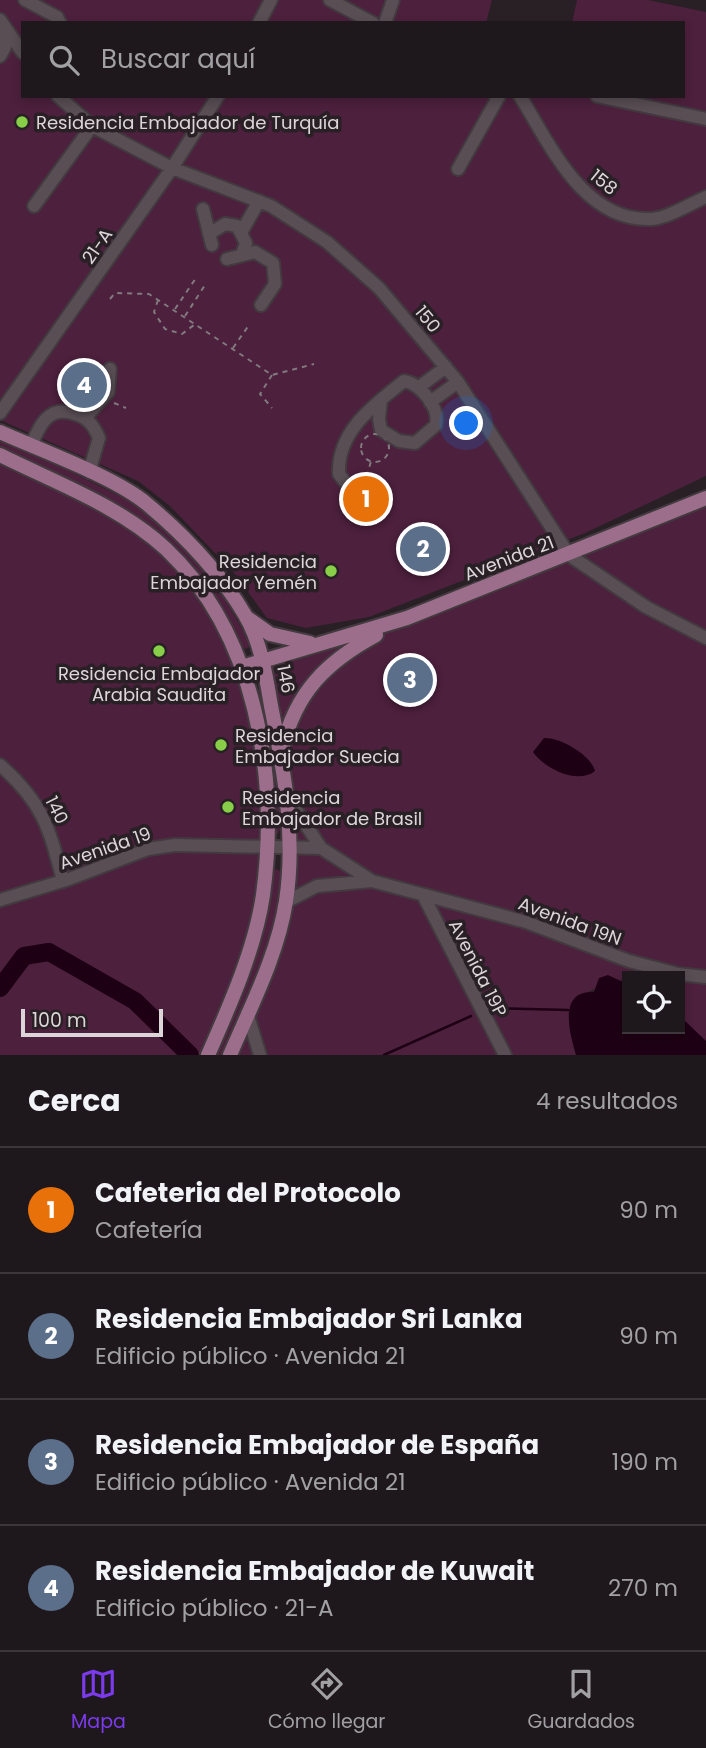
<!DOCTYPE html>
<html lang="es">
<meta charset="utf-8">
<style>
body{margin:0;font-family:Poppins,sans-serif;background:#262125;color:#f1f3f6}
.controls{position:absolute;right:21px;bottom:21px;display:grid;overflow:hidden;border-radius:0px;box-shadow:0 4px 10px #0003}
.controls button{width:63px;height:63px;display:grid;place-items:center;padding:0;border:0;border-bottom:2px solid #3c373b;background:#1e181c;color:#f1f3f6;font:35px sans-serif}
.scale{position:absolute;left:21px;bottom:18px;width:142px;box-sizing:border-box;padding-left:7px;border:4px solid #dcd6d9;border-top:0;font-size:19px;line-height:24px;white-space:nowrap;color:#dcd6d9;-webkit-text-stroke:5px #282025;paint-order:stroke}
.you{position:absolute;left:467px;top:424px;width:24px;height:24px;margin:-18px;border:5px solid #fff;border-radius:50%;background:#1a73e8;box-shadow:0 0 0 10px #1a73e833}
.badge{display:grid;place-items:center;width:46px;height:46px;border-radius:50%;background:#7c3aed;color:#fff;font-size:23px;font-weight:700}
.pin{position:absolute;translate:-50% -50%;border:4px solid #fff;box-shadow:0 2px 7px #0006}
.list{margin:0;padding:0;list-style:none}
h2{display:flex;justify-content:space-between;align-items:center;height:91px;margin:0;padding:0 28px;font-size:30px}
h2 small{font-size:23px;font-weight:400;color:#a1a0a3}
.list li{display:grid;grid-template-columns:46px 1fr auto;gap:21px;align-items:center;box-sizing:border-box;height:126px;padding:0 28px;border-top:2px solid #3c373b}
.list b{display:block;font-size:26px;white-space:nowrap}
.list p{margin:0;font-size:23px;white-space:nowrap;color:#a1a0a3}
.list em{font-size:23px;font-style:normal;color:#a1a0a3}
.icon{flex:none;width:38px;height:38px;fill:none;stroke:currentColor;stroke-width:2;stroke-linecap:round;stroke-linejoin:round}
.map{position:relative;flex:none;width:706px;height:1055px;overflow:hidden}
.search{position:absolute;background:#1e181c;box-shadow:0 4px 10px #0003;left:21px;right:21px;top:21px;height:77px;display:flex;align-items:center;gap:18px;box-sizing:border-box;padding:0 24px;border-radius:0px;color:#a1a0a3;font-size:26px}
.sheet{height:595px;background:#1e181c}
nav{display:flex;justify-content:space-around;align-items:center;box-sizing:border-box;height:98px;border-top:2px solid #3c373b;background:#1e181c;font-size:19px;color:#a1a0a3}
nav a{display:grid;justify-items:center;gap:4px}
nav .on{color:#7c3aed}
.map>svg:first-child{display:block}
.green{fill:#4d203d}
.water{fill:#1e0014}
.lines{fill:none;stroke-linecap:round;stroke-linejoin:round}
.stream{stroke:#1e0014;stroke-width:2.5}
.river{stroke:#1e0014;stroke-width:18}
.minor-casing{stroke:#423a3f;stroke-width:16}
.major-casing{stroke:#423a3f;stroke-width:18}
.path{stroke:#817a7e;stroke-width:2;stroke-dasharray:5 5;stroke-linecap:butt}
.minor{stroke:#584e54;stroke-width:12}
.major{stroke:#9d6e8b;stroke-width:14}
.poi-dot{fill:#89ce48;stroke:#282025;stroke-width:2.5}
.labels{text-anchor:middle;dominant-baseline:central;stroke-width:7;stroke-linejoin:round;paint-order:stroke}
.poi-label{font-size:18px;fill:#dcd6d9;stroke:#282025;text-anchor:start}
.street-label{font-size:18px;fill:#dcd6d9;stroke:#282025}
</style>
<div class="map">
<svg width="706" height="1055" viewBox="0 0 706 1055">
<rect width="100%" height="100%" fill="#282025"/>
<path class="green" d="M0 0H492L486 23H23V96H683V23H572L577 0H648L706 12V476L585 533 369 617 306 628 267 618 235 574 170 506 138 481 0 420Z
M0 437 134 503 152 515 208 573V577L202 579 130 511 0 448Z
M0 455 130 520 166 549 226 630 260 742 263 896 208 1055H0Z
M706 498V1041L680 1020V976H627V984L623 980C570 996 561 999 576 1055H230L266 968 290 848 263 660 364 633Z
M216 592 223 596 250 643 249 647 245 649 240 645 213 595Z
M257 689 260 690C272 735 277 780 282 825L277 835 273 832Z
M276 869 280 871C285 929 243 1001 223 1055H213L263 931 271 872Z"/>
<path class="water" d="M544 738C560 737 591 755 595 771 578 785 545 769 533 752Z
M608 975 627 984V1029H680V1020H684L706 1041V1055H576C570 1034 557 990 594 992L599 978Z"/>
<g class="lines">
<path class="stream" d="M488 1008 568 1010
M384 1055 471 1016"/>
<path class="river" d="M0 988 24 956 49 952 135 1001 190 1055"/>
<g class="minor-casing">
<path id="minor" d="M25 0 57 17 60 23
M330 0 373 23
M0 20 23 53
M259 23 271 0
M385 23 393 0
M0 56 5 47 2 34 7 31
M58 96 92 126 172 168 271 206 327 242 379 288 458 382 569 555 646 607 706 638
M520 96C550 144 583 222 651 219 668 218 690 204 706 197
M597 96 706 119
M458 169 499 96
M34 206 92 126
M203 209 212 245
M242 231 259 201
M209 234 225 224 237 226 246 243 242 254
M227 259 255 252 273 263 275 284 261 305
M419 387 446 367
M430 402 458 382
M0 413 172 168 218 96
M85 418 108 392 110 369
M31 446C39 426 48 406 72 413 87 417 93 424 99 438L89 472
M352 491 339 474C337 431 374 405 404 381 421 384 440 408 436 425L415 443 399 441 381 430 379 419 381 400
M0 765C43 803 49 827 63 881
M287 796 321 848
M423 895 505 1055
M0 900 69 879 148 849 175 845 321 848 372 881 526 922 629 961 678 974 706 977
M286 902 317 886 372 881
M247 1013 260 1055"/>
</g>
<g class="major-casing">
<path id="major" d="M0 432C40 450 115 477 147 504 184 535 221 574 245 615 261 642 266 676 271 706 284 770 296 836 286 901 278 954 251 1006 230 1055
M0 455C56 483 120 506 166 549 256 634 279 776 263 895 255 949 230 1005 208 1055
M246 617 270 634 310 643
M242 667 407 618 706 498
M282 750C295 693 326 662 376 635"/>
</g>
<path class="path" d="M110 299 115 293 149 294 272 375 314 364
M158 300 154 312 165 329 182 334 194 325
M175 309 196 278
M185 316 205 285
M233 348 249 325
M272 375 260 394 272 408
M114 403 126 408
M361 448a14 14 0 1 1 28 0a14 14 0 1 1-28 0Z
M361 484 366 480 371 461"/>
<use href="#minor" class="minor"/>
<use href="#major" class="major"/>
</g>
<g class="poi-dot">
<circle cx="22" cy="122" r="7"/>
<circle cx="331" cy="571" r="7"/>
<circle cx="159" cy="651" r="7"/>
<circle cx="221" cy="745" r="7"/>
<circle cx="228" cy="807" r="7"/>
</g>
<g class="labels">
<g class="poi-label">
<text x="36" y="122">Residencia Embajador de Turquía</text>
<text x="317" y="561" text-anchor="end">Residencia<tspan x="317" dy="21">Embajador Yemén</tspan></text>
<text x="159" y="673" text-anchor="middle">Residencia Embajador<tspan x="159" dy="21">Arabia Saudita</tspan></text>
<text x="235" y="735">Residencia<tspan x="235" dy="21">Embajador Suecia</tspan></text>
<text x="242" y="797">Residencia<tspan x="242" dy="21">Embajador de Brasil</tspan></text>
</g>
<g class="street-label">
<text transform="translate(604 182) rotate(39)">158</text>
<text transform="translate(97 246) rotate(-55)">21-A</text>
<text transform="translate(428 319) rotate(50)">150</text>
<text transform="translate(509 558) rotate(-21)">Avenida 21</text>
<text transform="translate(286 679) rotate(79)">146</text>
<text transform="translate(57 810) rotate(63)">140</text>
<text transform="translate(105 848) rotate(-19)">Avenida 19</text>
<text transform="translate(570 921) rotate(20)">Avenida 19N</text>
<text transform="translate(478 968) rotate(63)">Avenida 19P</text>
</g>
</g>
</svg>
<div class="controls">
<button><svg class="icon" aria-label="locate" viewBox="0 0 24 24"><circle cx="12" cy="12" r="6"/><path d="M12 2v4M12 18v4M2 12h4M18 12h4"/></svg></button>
</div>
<div class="scale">100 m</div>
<div class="you"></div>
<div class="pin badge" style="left:366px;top:499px;background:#e8710a">1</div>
<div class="pin badge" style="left:423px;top:549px;background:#5c6f8a">2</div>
<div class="pin badge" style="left:410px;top:680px;background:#5c6f8a">3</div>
<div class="pin badge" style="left:84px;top:385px;background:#5c6f8a">4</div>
<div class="search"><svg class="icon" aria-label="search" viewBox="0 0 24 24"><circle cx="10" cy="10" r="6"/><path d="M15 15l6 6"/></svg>Buscar aquí</div>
</div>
<section class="sheet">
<h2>Cerca<small>4 resultados</small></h2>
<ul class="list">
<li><span class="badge" style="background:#e8710a">1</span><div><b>Cafeteria del Protocolo</b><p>Cafetería</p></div><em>90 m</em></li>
<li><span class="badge" style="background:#5c6f8a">2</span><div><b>Residencia Embajador Sri Lanka</b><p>Edificio público · Avenida 21</p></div><em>90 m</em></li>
<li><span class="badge" style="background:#5c6f8a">3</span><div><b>Residencia Embajador de España</b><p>Edificio público · Avenida 21</p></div><em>190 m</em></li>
<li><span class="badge" style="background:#5c6f8a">4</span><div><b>Residencia Embajador de Kuwait</b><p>Edificio público · 21-A</p></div><em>270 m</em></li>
</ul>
</section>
<nav>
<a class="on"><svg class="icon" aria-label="map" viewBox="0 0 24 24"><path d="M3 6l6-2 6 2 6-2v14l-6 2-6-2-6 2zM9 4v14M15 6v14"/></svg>Mapa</a>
<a><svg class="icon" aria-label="directions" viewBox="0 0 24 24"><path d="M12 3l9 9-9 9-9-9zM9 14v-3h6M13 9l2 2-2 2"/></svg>Cómo llegar</a>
<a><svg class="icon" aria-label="saved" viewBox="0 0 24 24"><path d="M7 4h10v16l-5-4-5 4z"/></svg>Guardados</a>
</nav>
